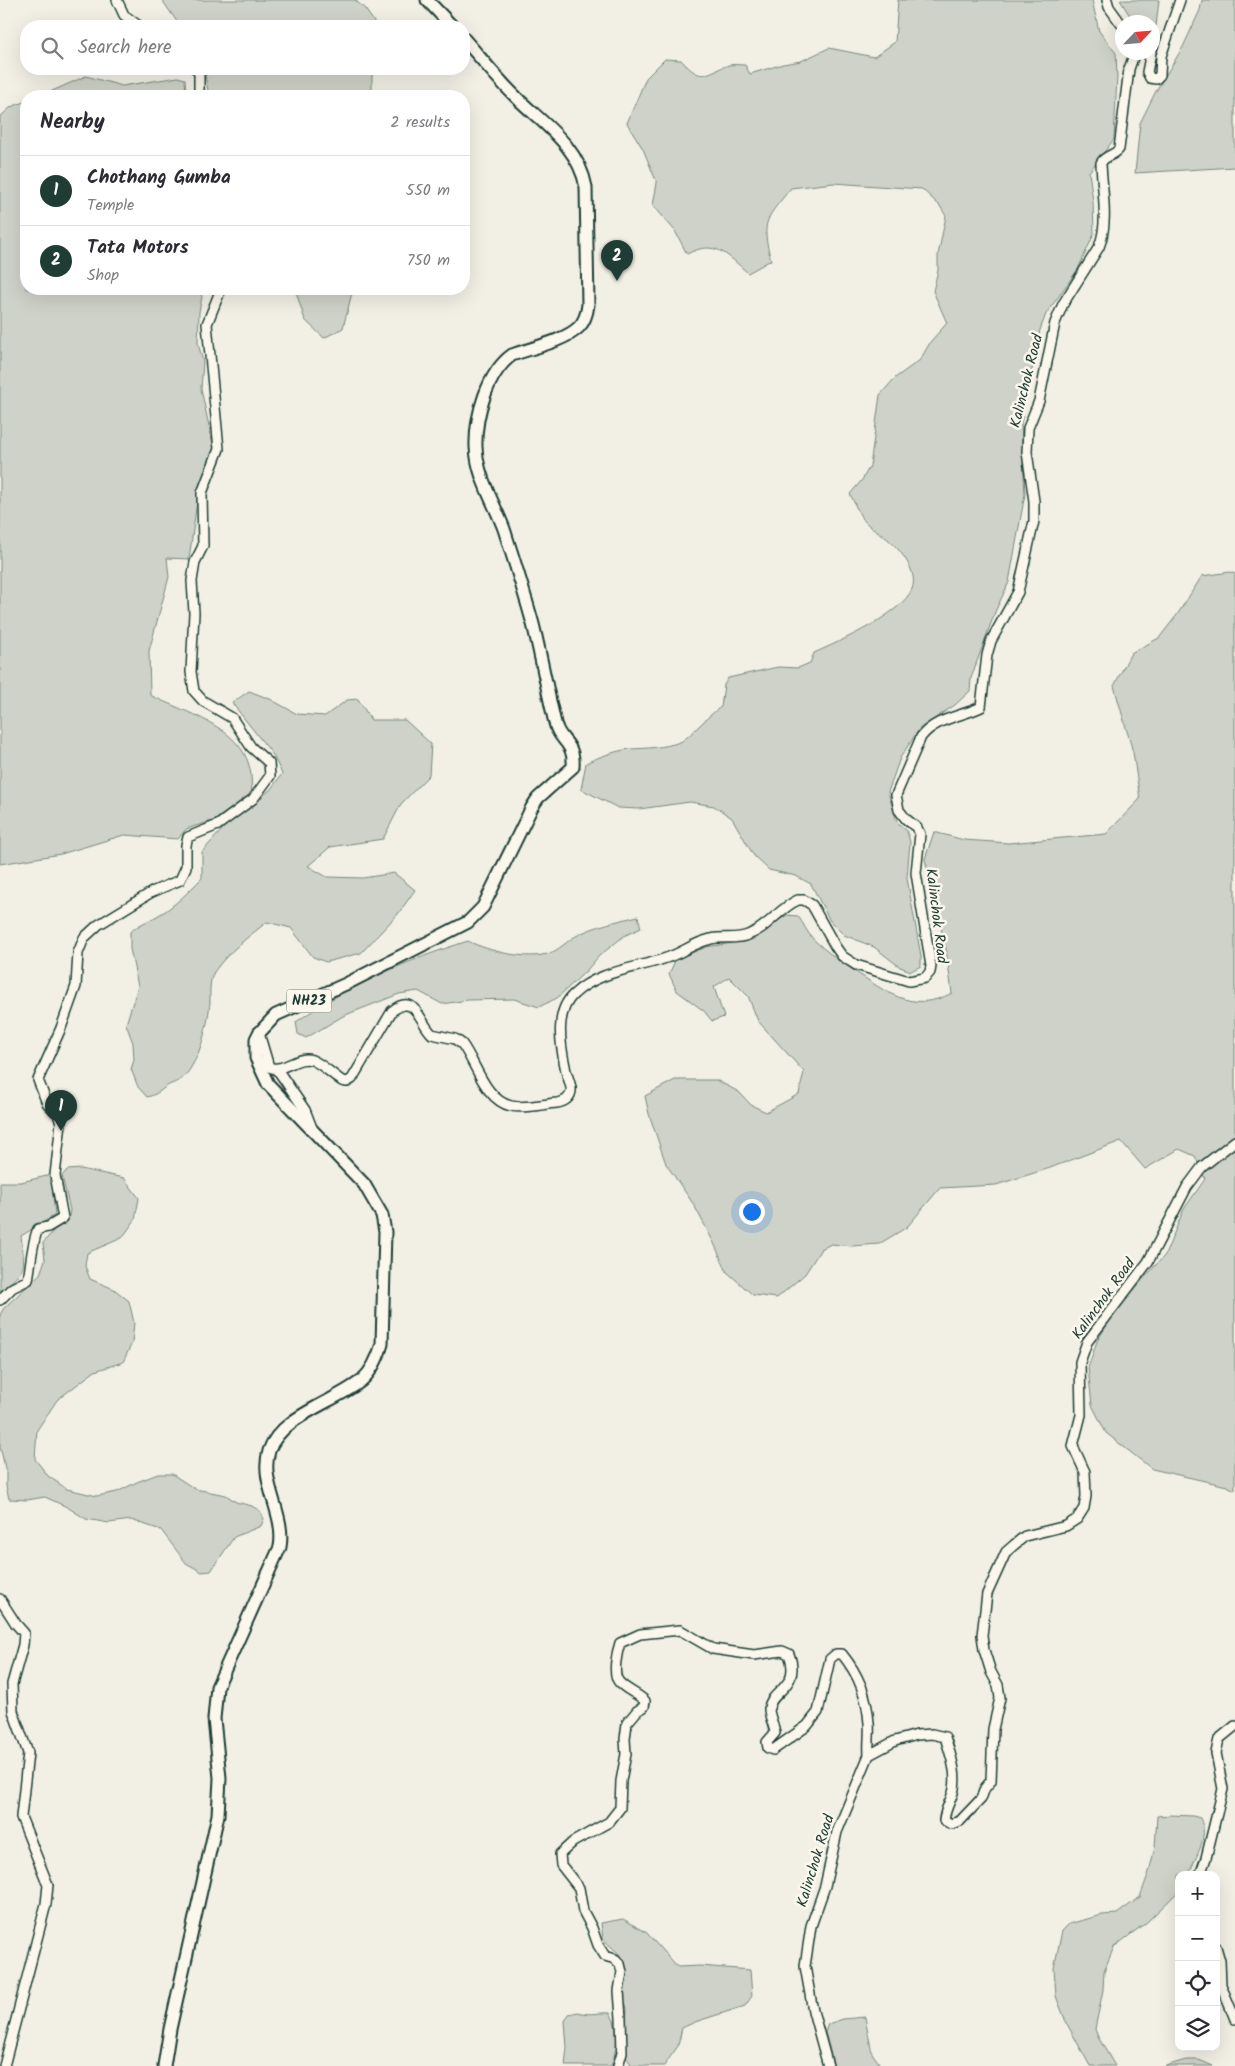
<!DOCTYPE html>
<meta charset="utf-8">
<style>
body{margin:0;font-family:Kalam,sans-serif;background:#f2f2f3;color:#2b2b33}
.controls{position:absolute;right:15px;bottom:15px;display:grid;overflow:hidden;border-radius:10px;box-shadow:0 5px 20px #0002}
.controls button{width:45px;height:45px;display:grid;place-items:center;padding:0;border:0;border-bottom:1px solid #e1e1e2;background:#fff;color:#2b2b33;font:25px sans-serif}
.compass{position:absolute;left:1115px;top:15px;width:45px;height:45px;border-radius:50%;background:#fff;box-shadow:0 5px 20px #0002;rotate:64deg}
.you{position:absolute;left:751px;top:1211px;width:18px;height:18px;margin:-12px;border:4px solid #fff;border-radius:50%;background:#1a73e8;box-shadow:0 0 0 8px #1a73e833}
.badge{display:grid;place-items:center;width:32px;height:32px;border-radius:50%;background:#1f3d34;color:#fff;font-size:16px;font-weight:700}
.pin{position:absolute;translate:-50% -41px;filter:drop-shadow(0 1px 2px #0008)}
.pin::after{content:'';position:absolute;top:26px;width:18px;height:15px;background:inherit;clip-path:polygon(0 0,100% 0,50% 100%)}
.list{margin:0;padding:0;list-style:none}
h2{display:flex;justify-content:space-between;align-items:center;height:65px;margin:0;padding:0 20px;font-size:21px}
h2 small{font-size:16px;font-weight:400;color:#7c7c81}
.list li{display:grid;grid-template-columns:32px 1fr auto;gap:15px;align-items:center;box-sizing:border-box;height:70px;padding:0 20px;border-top:1px solid #e1e1e2}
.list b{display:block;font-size:19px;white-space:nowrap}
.list p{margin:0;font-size:16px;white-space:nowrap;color:#7c7c81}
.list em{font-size:16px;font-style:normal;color:#7c7c81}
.icon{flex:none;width:28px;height:28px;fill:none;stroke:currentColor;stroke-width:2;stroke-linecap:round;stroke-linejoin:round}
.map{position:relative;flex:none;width:1235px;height:2066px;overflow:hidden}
.search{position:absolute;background:#fff;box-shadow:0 5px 20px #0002;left:20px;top:20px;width:450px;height:55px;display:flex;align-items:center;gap:12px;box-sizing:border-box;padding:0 18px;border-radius:20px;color:#7c7c81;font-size:19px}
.panel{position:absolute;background:#fff;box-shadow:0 5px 20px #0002;left:20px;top:90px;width:450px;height:205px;border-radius:20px}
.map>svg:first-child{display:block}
.green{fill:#cfd2c8;stroke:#77887e}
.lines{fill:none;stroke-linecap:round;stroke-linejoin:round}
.minor-casing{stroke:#1f3d34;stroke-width:12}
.major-casing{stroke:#1f3d34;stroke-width:15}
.minor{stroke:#fbf7ec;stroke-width:9}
.major{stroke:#fbf7ec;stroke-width:11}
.labels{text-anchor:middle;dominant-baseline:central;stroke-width:5;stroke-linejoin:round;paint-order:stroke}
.shield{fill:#fbf7ec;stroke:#61756b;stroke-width:1}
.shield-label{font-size:14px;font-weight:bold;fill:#1f3d34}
.street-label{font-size:15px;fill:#1f3d34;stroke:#fbf7ec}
</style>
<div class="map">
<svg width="1235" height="2066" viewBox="0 0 1235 2066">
<rect width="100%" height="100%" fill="#f2f0e5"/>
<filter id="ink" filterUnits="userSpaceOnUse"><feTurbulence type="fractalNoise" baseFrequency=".02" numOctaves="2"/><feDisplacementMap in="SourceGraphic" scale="10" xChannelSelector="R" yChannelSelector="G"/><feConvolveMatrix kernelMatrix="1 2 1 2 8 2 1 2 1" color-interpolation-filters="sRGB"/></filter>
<g filter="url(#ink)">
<path class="green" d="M162 0H355L365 9 377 26H180Z
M898 0H1092L1099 31 1116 53 1117 76 1114 139 1089 172 1093 201 1094 234 1078 269 1046 314 1040 330 1021 424 1025 494 1009 582 995 612 971 678 970 691 955 705 920 728 900 758 888 792 897 822 907 831 910 842 907 878 921 956V966L911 971 900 967 874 947 844 935 830 921 811 884 796 876 769 870 754 856 732 818 714 806 690 802 639 809 618 808 581 789 586 763C598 757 618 750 631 749 648 748 663 748 680 742 688 739 709 714 721 707L724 685 728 678 778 667 798 668 810 663 814 653C839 642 902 614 912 589 918 574 904 555 894 545 885 535 870 529 862 518 857 511 854 501 850 494L862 480 870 466 880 395 895 378 920 360 931 341 947 323 933 291 938 270V255L946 216 940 206 922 189 833 183 791 188C767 218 760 220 771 260L748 273C727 255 716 239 687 254L675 231 653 205 657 183 643 149 627 123 646 78 665 59 681 60C703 84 704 73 729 65 734 64 740 65 745 65L750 74 783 64 801 61 829 48 874 57 895 42Z
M1120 0H1159L1156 26H1153L1152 22H1134Z
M1202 0H1235V167L1135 173 1140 123 1156 91 1183 47 1200 10Z
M204 69H372V90L374 96H209Z
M86 76 122 86 178 77 185 79 186 96H41Z
M26 101V289H199L202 297 199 312 198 343 203 362 201 389 214 449 199 487 189 559 167 558 169 577 149 651 150 695C185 713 241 726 250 769 252 777 251 785 252 793L215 820 186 829 178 839 124 835 61 854 0 864V117L11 107Z
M295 289H353L343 328 324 338 305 320Z
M1230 572 1235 574V1490L1227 1486 1152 1469 1106 1433 1092 1405 1088 1368 1097 1341 1118 1307 1165 1255 1184 1209 1205 1179 1195 1156 1179 1149 1145 1169 1121 1141 1050 1168 996 1185 940 1188 907 1227 879 1244 852 1246 831 1244 821 1249 805 1274 777 1298 753 1295 727 1272 713 1241 694 1205 666 1164 649 1114 645 1096 675 1080H716L739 1092 751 1105 766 1112 799 1094 804 1072 758 1021 748 996 729 977 714 987 724 1017 712 1021 704 1011 677 991 669 974 675 961 684 956 706 947 747 941 787 915 798 916C803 923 807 932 813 939 825 951 839 960 853 970 886 992 912 1014 952 993L946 949 925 859 934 832 964 840 1009 843 1106 834 1140 799 1133 752 1114 686 1131 653 1159 638 1177 615 1202 576Z
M249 691 270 699 297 714 325 716 347 700 358 699 371 720H405L431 744 429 775 401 804 383 839 330 847 308 866 327 877 363 878 394 873 415 890 398 914 361 953 326 962 313 957 291 928 267 922C249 936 227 953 214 972 209 981 210 993 210 1002 208 1025 200 1060 184 1077 179 1082 172 1083 167 1086 160 1091 156 1095 147 1097L138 1087 131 1069 134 1060 133 1043 126 1024 138 986 130 949V932C139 924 147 922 157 916 174 907 188 892 202 878V852L228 823 270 790 282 774 273 755 232 703Z
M638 916 641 928 624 936 599 956 586 971 557 998 539 1007 514 999 468 1000 442 1004 418 991 399 994 343 1016 306 1038 298 1034 296 1022C348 985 408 960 468 941 488 951 528 961 550 953 559 950 567 941 576 936 594 926 618 921 638 916Z
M81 1169 124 1178 139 1198 135 1220 122 1238 87 1253 85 1266 90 1279 114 1289 129 1301 134 1323 132 1343 123 1362 95 1371 57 1400 37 1430 35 1459 48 1476 67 1489 97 1496 117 1492 137 1482 158 1474H172L195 1489 226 1495 236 1502 252 1506 260 1511 264 1519 261 1526 234 1537 211 1571 202 1572 186 1563 161 1530 131 1520 109 1523 86 1519 67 1507 45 1497 27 1500 9 1499 6 1486V1471L0 1447V1315L3 1309 40 1274 45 1260 43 1243 54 1230 68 1221 70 1210 62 1176 67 1170Z
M51 1175 55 1215 21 1236C25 1269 28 1269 0 1291V1182H21Z
M1171 1815 1193 1816 1200 1818C1210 1838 1195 1856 1189 1875H1179V1891L1147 1922 1114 1947 1104 1971 1103 1990 1095 2029 1098 2037 1115 2066H1090L1066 2022 1056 1996 1054 1968 1062 1931 1069 1924 1102 1915 1117 1914 1140 1897 1149 1872 1155 1847 1157 1816Z
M623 1919 646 1932 675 1965 678 1967 700 1966 750 1970 752 1996 745 2006 695 2022 682 2028 678 2046 664 2066H632L624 2053 627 2008 621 1991 624 1970 620 1955 603 1939 601 1923Z
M578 2012C590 2016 599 2012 610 2013 620 2028 617 2050 611 2066H565L567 2047 565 2021 569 2014Z
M865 2017 872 2053 881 2066H834L825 2032 828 2024 843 2019Z
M1186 2060H1199L1213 2066H1165Z"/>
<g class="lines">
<g class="minor-casing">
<path id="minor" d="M117 0 124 15 139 26
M1107 0 1109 7 1122 25
M1152 39V47
M1151 52 1147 72 1150 78 1156 79 1160 75 1161 56 1180 0
M196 69 199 74V96
M259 1033 269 1067C284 1073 297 1055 312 1060 322 1064 333 1075 342 1081L347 1082 352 1079 392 1011C416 992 419 1022 432 1034L455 1039 462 1044C476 1063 485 1100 511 1106 525 1109 543 1104 557 1103 565 1102 572 1097 571 1088 570 1081 566 1074 565 1066 560 1043 555 1011 574 994 599 970 638 969 669 957 683 952 696 942 711 939 723 936 736 940 748 935 768 928 779 908 798 900H804L812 905 835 946 842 956 856 965 909 981 925 978 930 972 931 966 916 873 920 834 917 828 906 819 899 810 896 795 921 737C936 718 960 717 981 707L987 655 991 641 1018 592 1034 521V501L1027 452 1028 428 1039 401 1055 323 1063 304 1099 247C1109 222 1102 190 1101 163 1105 155 1114 156 1119 149L1129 69 1135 52
M273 1068 279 1072 305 1110 312 1128
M0 1300 12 1288 28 1280C31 1264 32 1242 38 1229L48 1227 63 1218 55 1175 61 1123 58 1114 47 1103 38 1080 61 1028 76 986 78 953 84 938 98 925 152 892 180 880 186 867V845L188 837 218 825 253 799 270 776 269 763 251 747 232 718 203 701 194 691 191 672 194 613 192 581 195 562 203 546 202 493 219 449 207 324 221 289
M0 1599 16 1624 24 1633 23 1645 12 1684 13 1711 28 1753 21 1817 48 1885 46 1904 4 2066
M1200 1875 1206 1858 1223 1789 1216 1753 1219 1739 1235 1726
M1216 1947 1220 1961 1221 1985 1235 2019
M618 2066 622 2052 621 2018 619 1991 622 1972 620 1964 615 1959 605 1956 598 1945 592 1928 583 1911 579 1888 561 1865 560 1854 573 1842 609 1822 620 1808 621 1781 626 1754 625 1739 627 1723 637 1711 644 1707 645 1701C637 1693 626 1690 619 1682 612 1674 617 1652 620 1643L640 1634 680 1630 713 1649 754 1655 782 1651 789 1654C802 1688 769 1691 769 1709 769 1716 774 1725 775 1733L767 1742 768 1748 773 1750 807 1726 818 1712 830 1659 836 1654H842C859 1675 867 1696 869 1723 870 1734 868 1744 869 1755
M828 2066 813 2011 805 1966 811 1926 825 1886 837 1832 869 1755 895 1741 917 1735 932 1734 945 1737C951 1756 960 1779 951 1798 948 1806 945 1811 944 1820L951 1824 960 1821 981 1799 985 1788 991 1781 993 1729 1000 1698 998 1685 991 1672 984 1650 982 1635 987 1594 1006 1552 1014 1545 1025 1536 1066 1526 1077 1519 1084 1508 1086 1496 1085 1472 1073 1446 1081 1415 1080 1362 1087 1342 1148 1262 1187 1187 1202 1167 1235 1141"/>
</g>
<g class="major-casing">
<path id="major" d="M427 0 452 26
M164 2066 170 2029 218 1815 220 1778 214 1719 217 1687 280 1547C286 1514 259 1483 269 1451 280 1416 336 1402 362 1380 373 1370 378 1358 382 1344L385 1232 382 1215 364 1184 268 1084 256 1058V1039L259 1033 276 1015 348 983 468 922 483 907 532 807 538 798 573 767C575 741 559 742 555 723 547 690 541 656 533 624 524 592 514 560 504 529 494 502 477 477 476 447 475 417 487 373 512 355 531 348 565 341 579 327 585 321 587 313 588 305L586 187C578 144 541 123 512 93 495 76 480 57 464 39"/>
</g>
<use href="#minor" class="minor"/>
<use href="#major" class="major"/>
</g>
</g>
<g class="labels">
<rect class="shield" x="286.5" y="989.5" width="45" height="23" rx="4"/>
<g class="shield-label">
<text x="309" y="1001">NH23</text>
</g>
<g class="street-label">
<text transform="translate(1027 381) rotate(-76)">Kalinchok Road</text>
<text transform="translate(936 916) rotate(83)">Kalinchok Road</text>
<text transform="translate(1104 1299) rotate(-54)">Kalinchok Road</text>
<text transform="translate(816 1861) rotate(-73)">Kalinchok Road</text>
</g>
</g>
</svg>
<div class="controls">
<button>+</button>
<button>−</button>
<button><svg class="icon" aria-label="locate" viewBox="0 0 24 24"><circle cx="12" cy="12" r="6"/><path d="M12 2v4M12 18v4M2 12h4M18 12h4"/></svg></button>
<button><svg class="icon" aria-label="layers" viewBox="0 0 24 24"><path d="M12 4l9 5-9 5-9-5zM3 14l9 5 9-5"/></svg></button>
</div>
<svg class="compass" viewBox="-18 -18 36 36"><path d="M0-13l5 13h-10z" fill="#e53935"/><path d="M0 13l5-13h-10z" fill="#7c7c81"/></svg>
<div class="you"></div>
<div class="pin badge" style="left:61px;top:1131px">1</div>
<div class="pin badge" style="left:617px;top:281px">2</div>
<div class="search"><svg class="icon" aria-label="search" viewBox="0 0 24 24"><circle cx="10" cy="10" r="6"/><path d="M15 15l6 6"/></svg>Search here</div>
<section class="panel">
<h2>Nearby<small>2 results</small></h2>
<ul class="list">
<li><span class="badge">1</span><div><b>Chothang Gumba</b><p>Temple</p></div><em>550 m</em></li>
<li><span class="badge">2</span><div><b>Tata Motors</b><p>Shop</p></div><em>750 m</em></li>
</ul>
</section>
</div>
